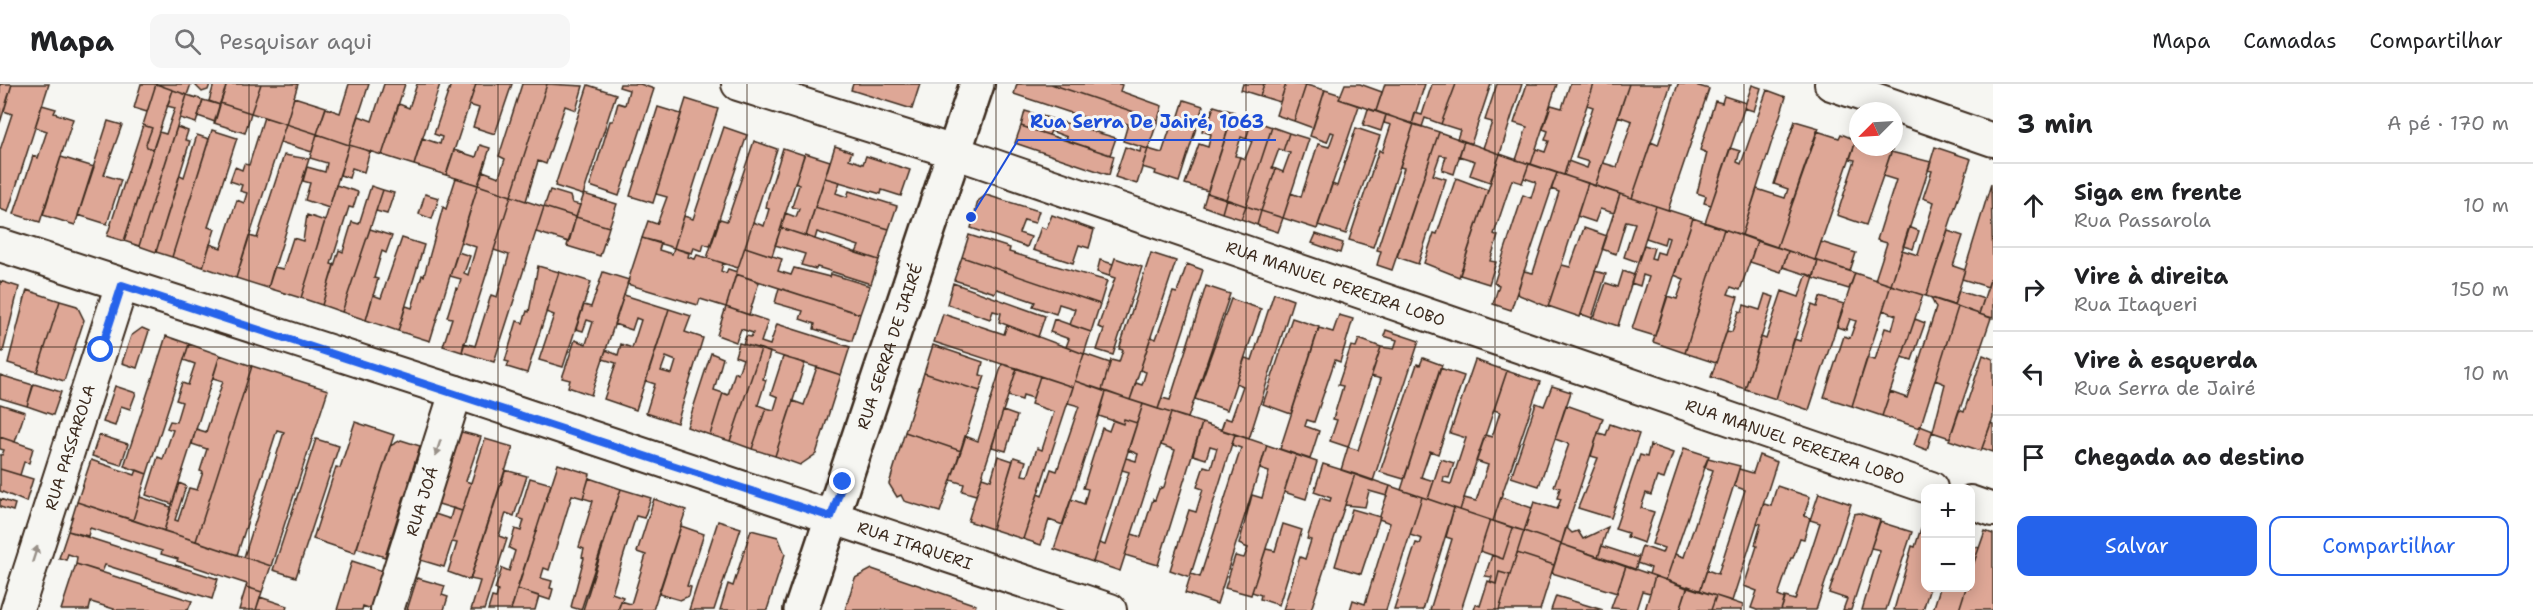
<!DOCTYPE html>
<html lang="pt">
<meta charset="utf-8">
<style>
body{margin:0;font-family:"Shantell Sans",sans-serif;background:#f6f6f6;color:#202124}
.controls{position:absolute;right:18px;bottom:18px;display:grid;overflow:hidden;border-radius:12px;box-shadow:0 3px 15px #0003}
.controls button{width:54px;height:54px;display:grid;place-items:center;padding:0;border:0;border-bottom:2px solid #e0e0e0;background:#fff;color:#202124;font:30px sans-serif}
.compass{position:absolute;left:1849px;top:18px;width:54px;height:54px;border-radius:50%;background:#fff;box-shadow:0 3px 15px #0003;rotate:246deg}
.stop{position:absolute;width:18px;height:18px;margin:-14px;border:4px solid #2563eb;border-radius:50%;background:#fff}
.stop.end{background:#2563eb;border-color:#fff;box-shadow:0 2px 6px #0008}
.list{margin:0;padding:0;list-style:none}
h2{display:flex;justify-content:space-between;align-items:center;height:78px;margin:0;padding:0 24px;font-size:26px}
h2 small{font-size:20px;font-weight:400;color:#757577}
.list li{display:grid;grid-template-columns:39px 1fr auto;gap:18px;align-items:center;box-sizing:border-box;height:84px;padding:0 24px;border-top:2px solid #e0e0e0}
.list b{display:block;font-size:22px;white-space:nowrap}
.list p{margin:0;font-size:20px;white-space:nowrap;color:#757577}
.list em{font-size:20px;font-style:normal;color:#757577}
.actions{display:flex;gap:12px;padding:18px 24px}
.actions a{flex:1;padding:14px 0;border:2px solid #2563eb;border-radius:12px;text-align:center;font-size:21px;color:#2563eb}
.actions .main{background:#2563eb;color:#fff}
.icon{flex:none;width:33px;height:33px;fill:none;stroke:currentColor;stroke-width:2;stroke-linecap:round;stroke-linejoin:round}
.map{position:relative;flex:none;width:1993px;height:526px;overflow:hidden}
header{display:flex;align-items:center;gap:36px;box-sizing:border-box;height:84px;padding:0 30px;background:#fff;border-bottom:2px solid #e0e0e0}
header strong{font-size:28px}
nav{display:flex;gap:33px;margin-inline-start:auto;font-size:21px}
.search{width:420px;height:54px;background:#f6f6f6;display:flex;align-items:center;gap:15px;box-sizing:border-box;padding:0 21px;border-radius:12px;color:#757577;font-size:22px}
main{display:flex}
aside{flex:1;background:#fff}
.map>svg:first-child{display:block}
.building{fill:#dea796;stroke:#3b2a1e;stroke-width:1.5;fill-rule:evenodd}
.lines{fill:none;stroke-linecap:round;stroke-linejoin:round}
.minor-casing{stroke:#3b2a1e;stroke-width:36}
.tertiary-casing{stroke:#3b2a1e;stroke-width:38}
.minor{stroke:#f6f6f2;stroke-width:32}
.tertiary{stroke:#f6f6f2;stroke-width:33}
.oneway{fill:#989088}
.route{stroke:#2563eb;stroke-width:8}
.grid{fill:none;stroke:#3b2a1e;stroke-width:1.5;stroke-opacity:0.55}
.labels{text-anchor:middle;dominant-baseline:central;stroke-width:6;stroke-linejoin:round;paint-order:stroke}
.street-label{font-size:16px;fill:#3b2a1e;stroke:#f6f6f2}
.leader{fill:none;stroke:#1d4ed8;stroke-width:2}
.callout-dot{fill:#1d4ed8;stroke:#f6f6f2;stroke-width:2}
.callout-label{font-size:18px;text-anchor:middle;font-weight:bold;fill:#1d4ed8;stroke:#f6f6f2;stroke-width:6;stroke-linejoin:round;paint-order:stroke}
</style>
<header>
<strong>Mapa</strong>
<div class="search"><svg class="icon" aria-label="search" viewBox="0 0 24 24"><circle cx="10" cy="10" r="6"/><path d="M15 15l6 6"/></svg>Pesquisar aqui</div>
<nav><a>Mapa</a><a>Camadas</a><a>Compartilhar</a></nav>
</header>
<main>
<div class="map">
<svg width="1993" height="526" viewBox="0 0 1993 526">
<rect width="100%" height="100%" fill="#f6f6f2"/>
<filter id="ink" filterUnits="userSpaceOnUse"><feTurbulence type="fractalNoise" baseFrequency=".0167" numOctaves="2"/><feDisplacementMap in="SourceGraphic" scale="12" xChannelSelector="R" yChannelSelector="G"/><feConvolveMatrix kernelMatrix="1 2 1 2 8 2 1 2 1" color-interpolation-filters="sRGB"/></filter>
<g filter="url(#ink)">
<path class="building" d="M0 0H12L0 39Z
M12 0H49L8 128 0 125V66L12 30 4 27Z
M141 0H156L147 28 134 24Z
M156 0 173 6 153 65 147 63 146 60 152 44 143 41Z
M156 0H191L187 11Z
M210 0 208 6 202 8 195 1Z
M214 0H227L220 21 209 17Z
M227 0H261L251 29 220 19Z
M261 0H298L286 40 251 29Z
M349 0H369L349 61 317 50 326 24 340 29Z
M384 0H405L382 71 349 61 359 32 372 37Z
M417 0H440L414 81 382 71 399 20 409 24Z
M451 0H476L446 91 414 81 422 54 440 60 442 53 434 50Z
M476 0H512L495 50 473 43 479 24 469 21Z
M522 0H547L511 112 478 101 483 87 499 93 505 75 499 72Z
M547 0 583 2 576 26 565 22 546 80 538 77 526 117 511 112Z
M620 0H640L654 5 619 112 590 102 610 37H613L618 19 625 21 629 6 619 3Z
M853 0H920L912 25 851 6Z
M1017 0H1051L1158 36 1148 65 1123 57 1128 40 1115 36 1113 43 1014 10Z
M1051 0H1120L1122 1 1120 7 1162 22 1158 36Z
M1243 0H1264L1260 12 1241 6Z
M1264 0H1286L1280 18 1260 12Z
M1286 0 1306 1 1294 37 1276 31Z
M1345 0H1360L1382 8 1376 27 1339 15Z
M1385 0H1425L1412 40 1376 27Z
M1432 0H1456L1441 40 1425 34 1422 43 1412 40 1415 29 1422 31Z
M1456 0H1491L1471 60 1457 55 1460 46 1441 40Z
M1497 0H1522L1500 70 1483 64 1492 38 1485 36Z
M1527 0H1557L1531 80 1516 76 1527 43 1514 39Z
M1570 0H1594L1564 91 1531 80 1536 65 1545 68 1549 57 1545 56 1548 47 1543 45 1551 21 1562 24Z
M1594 0H1629L1595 102 1564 91 1568 77 1587 84 1589 78 1576 74 1593 23 1587 21Z
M1629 0H1671L1632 114 1595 102 1603 79 1617 83 1632 37 1618 32Z
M1678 0H1692L1709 5 1668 126 1632 114 1651 58 1658 61Z
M588 1 616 10 583 111 555 102Z
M1306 1 1325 6 1313 44 1294 37Z
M1752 1 1761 4 1754 27 1744 24Z
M173 6 187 11 139 162 124 157 159 48 166 50 175 24 167 22Z
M1325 6 1341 11 1339 15 1359 22 1317 145 1283 134 1291 109 1301 113 1318 60 1329 63 1334 49 1331 48 1327 58 1310 52Z
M1767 6 1786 13 1742 151 1705 139 1730 64 1740 67 1737 78 1741 80Z
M187 11 203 16 196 39 180 34Z
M1724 12 1746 19 1711 121 1704 119 1706 112 1697 109 1707 69 1700 66 1715 17 1722 19Z
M294 13 326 23 317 50 286 40Z
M686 15 718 25 674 164 642 154 648 137 657 140 667 113 656 110Z
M203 16 220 21 215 38 198 32Z
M1184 16 1203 22 1179 98 1155 90 1156 87 1142 83 1148 65 1162 69 1174 33 1178 35Z
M220 19 251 29 245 49 214 39Z
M42 21 56 25 54 29 73 35 40 138 14 130 33 72 38 74 47 47 35 43Z
M1214 22 1234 28 1208 107 1185 100 1199 60 1208 63 1211 50 1202 47 1208 30 1211 31Z
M658 23 681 30 653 119 630 112Z
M1368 25 1386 31 1381 47 1363 41Z
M1025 27 1116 54 1110 71 1066 56 1067 53 1051 47 1049 51 1021 42Z
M1233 30 1252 36 1246 55 1241 53 1235 72 1240 73 1226 115 1207 109Z
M1386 31 1414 40 1373 163 1349 156 1379 66 1382 68 1391 41 1384 39Z
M264 33 286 40 236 194 203 183 210 160 221 164 237 116 244 119 247 109 240 107 242 101 230 97 235 83 242 86 244 80 249 81Z
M1252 36 1272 43 1246 122 1226 115 1240 73 1245 75 1252 57 1246 55Z
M108 37 122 41 104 91 121 96 107 140 78 131Z
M1795 37 1819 44 1777 163 1742 151 1757 105 1785 114 1788 105 1774 100Z
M286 40 317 50 312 68 280 58Z
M1414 40 1439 48 1392 186 1377 181 1381 167 1377 166 1404 84 1400 83Z
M143 41 152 44 146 60 147 63 153 65 124 157 107 152Z
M1021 42 1114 72 1109 91 1015 59Z
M177 43 188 47 185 56 190 57 156 168 139 162Z
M724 43 747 51 710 162 704 160 702 167 694 164 692 169 674 164 684 132 693 135Z
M1272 43 1289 49 1283 67 1279 65 1272 84 1276 85 1261 127 1246 122Z
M1356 44 1380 52 1346 150 1318 141 1332 100 1337 102Z
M212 46 237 54 208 143 215 145 203 183 172 173Z
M1817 47 1839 54 1841 50 1856 56 1815 176 1777 163Z
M1439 48 1464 57 1454 90 1442 86 1446 72 1440 71 1433 91 1446 95 1418 180 1397 173Z
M1289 49 1309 55 1283 134 1261 127 1276 85 1283 88 1290 69 1283 67Z
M317 50 349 61 329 124 305 116 310 99 303 97 307 83 325 88 327 79 310 74Z
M197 51 209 55 172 173 156 168 180 91 184 93Z
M1858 51V63H1893L1866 141 1837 131 1855 76 1850 75Z
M754 57 777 65 738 184 707 174 720 135 727 137Z
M1464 57 1500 70 1490 98 1470 91 1475 77 1459 72Z
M349 61 370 67 364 88 352 84 349 94 340 91Z
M480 61 490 64 478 101 446 91 454 66 476 73Z
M835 62 852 68 849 75 863 80 866 72 910 86 901 112 882 106 881 110 825 94Z
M1125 63 1140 68 1141 63 1148 65 1137 100 1115 93Z
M1935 63 1971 75 1926 212 1891 201 1902 166 1918 171 1934 118 1923 114 1932 87 1928 86Z
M783 64 804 71 772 172 745 163 753 138 764 142 769 125 766 124 768 113Z
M1891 68 1931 78 1891 201 1875 196 1887 159 1877 156 1896 96 1883 92Z
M805 69 830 77 806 152 781 144 785 129 796 133 799 125 792 123 799 101 795 99Z
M1500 70 1529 80 1522 99 1512 96 1494 150 1498 152 1490 177 1496 178 1489 200 1460 191Z
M284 71 309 75 268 204 236 194 249 152 257 154Z
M61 73 94 83 75 141 43 131Z
M1529 80 1557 89 1511 226 1493 220 1499 201 1494 199 1523 111 1531 114 1536 98 1524 94Z
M1557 89 1588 99 1548 223 1517 210 1524 187 1533 189 1559 108 1551 105Z
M456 94 478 101 430 257 398 247 406 222 412 224 422 191 424 192 443 123 446 125Z
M825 94 840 98 836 109 847 113 849 107 897 122 889 145 815 123Z
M1456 94 1488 106 1459 193 1424 179 1434 149 1437 150Z
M1588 99 1620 110 1614 129 1600 125 1595 138 1577 132Z
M1991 100 1993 186 1988 203 1962 195Z
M336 101 358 108 353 124 349 123 331 180 334 181 322 221 301 214Z
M478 101 511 112 462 268 443 262 452 234 447 233 456 204 458 205 461 195 450 192 458 168 470 172 464 189 468 191 476 163 461 158Z
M371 102 383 106 342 228 322 221 339 166 343 168 352 138 359 140Z
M383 106 394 109 387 130 376 127Z
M550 106 570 112 572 119 580 121 576 133 544 123Z
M1207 109 1226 115 1222 129 1203 122Z
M425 110 439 114 432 135 419 130Z
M584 110 617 120 609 143 576 133Z
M1620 110 1656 122 1638 178 1624 173 1635 139 1626 137 1616 170 1602 165Z
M986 111 1039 127 1035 139 1024 136 1019 149 1031 153 1027 163 971 144 978 117Z
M511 112 544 123 494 278 462 268 464 259 475 262 491 211 497 213 509 171 494 166Z
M1226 115 1246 122 1241 135 1222 129Z
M1246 122 1261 127 1257 141 1241 135Z
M1656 122 1693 134 1655 252 1632 245 1649 193 1643 191 1640 202 1631 199 1644 161 1654 164 1651 174 1655 175 1657 168 1664 170 1669 154 1666 153 1664 160 1646 154Z
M544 123 576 133 569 158 536 148Z
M815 123 889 145 879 176 856 169 859 162 817 148 815 155 806 152Z
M1261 127 1283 134 1278 148 1257 141Z
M307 131 325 137 301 214 268 204 274 183 283 185 293 154 303 157Z
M1052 131 1094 146 1089 164 1079 161 1073 179 1033 166 1041 143 1046 145Z
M576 133 609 143 600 172 567 162Z
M1693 134 1724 145 1685 269 1653 258 1667 212 1677 215 1684 195 1674 191Z
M1909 143 1919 147 1913 165 1903 162Z
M781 144 879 176 871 200 817 183 816 185 801 181 805 170 775 161Z
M1584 144 1607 152 1580 233 1548 222 1562 181 1570 183Z
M370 145 392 152 386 169 382 167 374 194 378 195 366 236 342 228Z
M1724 145 1757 157 1740 206 1731 203 1728 210 1738 213 1716 279 1685 269Z
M1948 147 1963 152 1953 182 1965 186 1954 221 1926 212Z
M1316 150 1343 159 1340 169 1312 159Z
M969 151 1010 164 1009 168 1107 197 1100 220 962 173Z
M402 154 424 161 398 247 366 236 373 211 381 214Z
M642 154 661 159 659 166 672 170 674 164 689 169 688 173 695 175 697 171 723 179 721 187 726 189 728 185 737 188 726 223 700 215 698 221 627 200Z
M1757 157 1788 167 1781 188 1750 178Z
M1821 158 1856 169 1850 187 1815 176Z
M745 163 782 175 778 187 791 191 794 184 830 193 831 190 870 202 860 230 736 190Z
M1788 167 1818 177 1814 193 1783 183Z
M1151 169 1176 177 1130 316 1102 306 1111 276 1119 278 1123 266 1119 265Z
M962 173 1100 220 1091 248 1070 241 1075 225 1059 220 1056 230 1033 222 1035 218 997 205 995 209 954 196Z
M1115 174 1142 183 1113 271 1097 266 1104 245 1098 243 1115 194 1109 192Z
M1100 176 1113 180 1109 192 1097 188Z
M1818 177 1855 189 1849 205 1813 194Z
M1187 180 1203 186 1158 325 1130 316 1136 299 1142 301 1146 288 1140 286 1151 253 1156 255 1173 208 1177 209Z
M538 182 559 188 527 289 507 283 509 278 505 277 517 237 523 239 527 227 529 228Z
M1993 186V234L1979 230Z
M1595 187 1606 190 1592 234 1581 230Z
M1623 187 1634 191 1618 242 1594 234 1606 199 1618 203Z
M559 188 591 198 563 283 539 276 554 231 546 228Z
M603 188 629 196 591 311 568 303 570 296 562 294 575 256 586 260 593 238 587 236 583 247 576 245 584 221 591 223Z
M1855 189 1891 201 1852 322 1824 313 1844 252 1850 254 1856 237 1850 235 1846 246 1837 243Z
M736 190 759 198 749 231 726 223Z
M1807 190 1814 193 1776 315 1745 305 1761 253 1766 255 1782 207 1799 213Z
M0 197 19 203 3 268 0 267Z
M953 199 1045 232 1038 253 999 238 1001 229 993 227 990 235 947 220Z
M1891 201 1923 211 1882 332 1852 322 1867 274 1875 276 1885 244 1892 246 1896 231 1883 226Z
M1206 202 1230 210 1188 334 1158 325 1162 314 1170 316Z
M779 204 860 230 852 257 814 245 815 240 800 235 803 227 775 219Z
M27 206 60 217 37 288 8 279Z
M1959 207 1984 215 1979 230 1954 221Z
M1274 209 1293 216 1249 355 1221 346 1225 334 1231 336 1243 302 1236 299 1245 274 1252 276Z
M1765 210 1774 213 1745 305 1711 293 1727 247 1732 248 1739 227 1742 228 1744 221 1760 226Z
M624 211 669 225 636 326 604 315 616 279 603 275 606 266 618 271 621 260 632 264 641 236 636 234 632 246 614 240Z
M1820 213 1844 220 1809 326 1776 315 1794 255 1800 257 1812 221 1817 223Z
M1931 214 1958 223 1920 344 1882 332 1890 308 1907 314 1936 224Z
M1231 215 1261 225 1227 326 1195 315Z
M60 217 77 222 84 236 64 297 37 288Z
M726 223 768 237 761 258 770 261 777 240 850 263 841 291 743 260 746 252 751 253 753 249 741 245 736 258 717 251Z
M1958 223 1991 234 1950 354 1932 348 1927 366 1914 361 1920 342 1933 347 1945 300 1935 296Z
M669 225 691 232 685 248 703 254 677 339 646 329 655 300 646 297ZM666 273 676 277 672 290 661 287Z
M943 230 1004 250 1007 241 1084 270 1073 303 934 258Z
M1339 231 1353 235 1340 278 1335 276 1314 338 1307 336 1305 342 1319 347 1310 375 1280 365 1319 244 1333 248Z
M1292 234 1319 243 1291 330 1263 320Z
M1054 235 1091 248 1084 270 1066 263 1069 255 1050 248Z
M1915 235 1925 239 1912 276 1902 273Z
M142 244 149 247 137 284 122 279 131 252Z
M1386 246 1419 257 1373 397 1341 386 1348 363 1358 366 1381 295 1371 292 1381 263 1394 265 1397 256 1384 252Z
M166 252 189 260 147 390 124 382Z
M1359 255 1381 263 1348 363 1330 357 1337 336 1333 335 1343 302 1338 301 1351 262 1356 263Z
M739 259 761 265 730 357 710 351 723 309 728 311 735 288 738 290 743 275 735 272Z
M189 260 220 271 172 420 146 411 158 373 163 375 173 346 167 344 170 337 176 338 182 318 176 316 182 299 188 301 195 280 184 276Z
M933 261 983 278 980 291 985 292 980 307 924 289Z
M761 265 770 268 763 295 766 296 758 321 766 324 752 365 730 357Z
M711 269 723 274 714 306 723 309 710 351 687 343Z
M1084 270 1110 279 1102 306 1075 297Z
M220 271 252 282 196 457 164 447 179 399 186 402 175 436 178 437 189 404 197 406 203 388 200 387 207 365 192 360 196 345 206 348 223 297 213 294Z
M1983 271 1993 275V334L1981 367 1949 356 1959 326 1964 328Z
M783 273 805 279 775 372 752 365 766 324 774 326 778 313 771 310Z
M1423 274 1442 281 1404 395 1380 388 1417 280 1420 281Z
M1475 276 1507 287 1460 426 1428 415 1441 375 1454 379 1449 394 1444 393 1443 398 1451 400 1466 354 1450 349Z
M1002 280 1017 284 976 411 962 407 964 400 951 396 965 352 978 357Z
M252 282 328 306 271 482 244 473 284 348 277 346 237 471 196 457Z
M817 283 841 291 816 370 800 381 775 372 793 317 804 321Z
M1017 284 1040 292 1033 314 1023 311 1022 316 1008 312Z
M1440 284 1464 292 1438 370 1430 367 1421 393 1434 397 1428 415 1401 406Z
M1507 287 1540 298 1493 437 1460 426 1464 414 1476 417 1488 381 1476 377 1485 351 1492 353 1500 328 1494 326Z
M924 289 980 307 961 367 905 348Z
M0 291 33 301 27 322 0 314Z
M1040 292 1073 303 1023 455 992 445 1014 373 1026 377 1022 391 1028 392 1037 364 1042 366 1054 328 1031 320Z
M1075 297 1106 308 1063 441 1049 436 1041 461 1023 455 1038 410 1042 412 1051 385 1057 387 1079 322 1068 319Z
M34 300 61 308 53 331 27 322Z
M115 302 136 309 130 325 121 322 115 342 103 338Z
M1552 302 1571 308 1539 402 1511 393 1536 319 1544 322Z
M1106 308 1143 320 1137 339 1124 335 1123 340 1099 332Z
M0 320 25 328 15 358 0 353Z
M1143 320 1171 329 1120 487 1093 478 1099 459 1105 461 1129 388 1122 386 1126 374 1136 377 1138 370 1128 366Z
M1566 321 1603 334 1561 460 1524 447 1534 418 1557 425 1561 415 1557 414 1560 404 1554 402 1569 360 1555 355Z
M1003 327 1017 332 1006 367 992 363Z
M1171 329 1202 339 1158 481 1125 471 1132 450 1141 453 1153 415 1155 416 1159 405 1164 403 1175 366 1161 361Z
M1124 335 1137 339 1093 478 1054 465 1071 415 1084 420 1088 405 1083 404 1102 344 1109 347 1113 336 1123 340Z
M355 338 394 351 355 469 313 455 336 383 340 384Z
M1202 339 1235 350 1190 493 1170 486 1189 426 1196 428 1203 405 1197 403 1204 382 1211 384 1217 364 1210 362 1206 375 1193 371Z
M1991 339 1993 340V368L1982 364Z
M1610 340 1639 350 1611 434 1578 424 1598 374 1591 372 1598 349 1606 351Z
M458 347 481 353 466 397 471 399 462 427 435 419Z
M905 348 961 367 940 428 904 417 901 411 897 413 889 400Z
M1235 350 1267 361 1217 520 1185 509 1191 490 1200 493 1241 364 1232 361Z
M99 351 128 360 121 381 92 372Z
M0 353 33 364 29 379 24 378 20 391 0 385V371H2L4 366 0 365Z
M316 355 339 362 296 493 273 486Z
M485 355 513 363 470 496 448 488 457 459 452 458Z
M401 356 420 362 409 397 417 400 412 415 404 413 385 473 357 464 390 362Z
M1267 361 1296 371 1251 511 1225 504 1235 472 1244 474 1248 464 1239 460 1252 411 1262 414 1269 388 1260 385Z
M1650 361 1673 369 1664 395 1657 393 1651 411 1646 409 1641 424 1654 428 1644 459 1627 453 1628 449 1615 445 1640 371 1647 373Z
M1684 364 1709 372 1666 496 1649 490 1651 484 1637 479 1642 462 1662 469 1664 464 1652 460Z
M1296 371 1317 378 1306 415 1284 408Z
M1759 371 1777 378 1732 517 1700 507 1707 486 1718 490 1745 406 1734 402 1739 385 1753 389Z
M998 372 1013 377 992 445 968 437 982 393 991 396Z
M1708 374 1740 382 1700 507 1666 496 1675 470 1684 473 1713 386 1704 383Z
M91 376 135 391 137 386 147 390 133 436 77 418Z
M558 380 590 390 583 414 572 411 549 486 544 484 541 494 552 497 550 504 553 505 550 516 517 505Z
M1323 380 1355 390 1311 526H1283L1300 473 1305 475 1311 456 1307 455 1320 414 1330 417 1331 414 1314 408Z
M0 385 33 395 26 418 0 407Z
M505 386 527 392 514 432 506 429 499 452 507 455 484 526H471L480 497 470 495Z
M1355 390 1390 402 1387 412 1369 407 1365 423 1345 421Z
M530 394 551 400 511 526H488L492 513 496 514 498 507 495 505 502 484 509 487 515 467 509 464 515 445 521 447 524 436 518 434Z
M589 394 621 405 581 526 571 523 584 474 582 473 584 465 579 463 593 417 583 414Z
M1390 402 1422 413 1386 526H1350L1353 516 1365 520 1390 439 1379 435Z
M1777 402 1810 413 1804 432 1810 434 1804 455 1800 454 1793 474H1791L1778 512 1785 515 1781 526H1757L1751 524 1757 507 1744 502 1757 462 1755 461 1761 440 1757 439 1764 420 1771 422Z
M621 405 651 414 644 434 636 432 612 509 623 513 618 526H583Z
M1819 409 1851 420 1816 526H1781L1785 513 1795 516 1820 439 1810 436Z
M140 413 171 423 164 447 133 436Z
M1422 413 1454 424 1423 526H1394L1416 459 1420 460 1422 455 1410 451Z
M1501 413 1532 424 1524 447 1493 437Z
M0 415 15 420 13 427 0 423Z
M654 415 686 426 653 526H618L621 517 631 520 646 471 637 468Z
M77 418 271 482 262 508 246 503 247 500 177 477 178 475 161 470 162 467 90 444 88 452 68 447Z
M453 424 462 427 444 483 417 475 432 429 450 435Z
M1454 424 1490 436 1461 526H1430L1452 455 1446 453Z
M1352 425 1380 433 1361 490 1335 482Z
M1859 429 1880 436 1851 526H1843L1847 515 1829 509 1854 430Z
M1490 436 1513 444 1503 475 1480 467Z
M718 437 741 444 714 526H689Z
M1880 438 1912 448 1886 526H1862L1880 466 1871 464Z
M1283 440 1302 446 1279 521 1260 515 1261 511 1252 508 1266 465 1275 467Z
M681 442 704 450 687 502 691 503 689 512 680 516 659 510Z
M1566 443 1572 449 1578 447 1583 455 1608 443 1598 473 1561 460Z
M1513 444 1524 447 1510 491 1499 488 1496 500 1490 498 1492 493 1485 492 1492 471 1503 475Z
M1921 444 1926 445V504H1930L1923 526H1894L1912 462 1915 463Z
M751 446 778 453 785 470 767 526H720L728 500 733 502Z
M68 447 218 495 212 515 105 481 102 488 76 480 77 473 68 470 66 476 59 474Z
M1524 447 1561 460 1554 481 1517 469Z
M1985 447 1993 450V526H1959L1966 504H1970V490Z
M1561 460 1626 482 1617 509 1552 489Z
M1970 461 1979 464 1970 490Z
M1602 462 1639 474 1635 486 1598 473Z
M1517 469 1554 481 1540 526H1499Z
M352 477 389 489 374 526 363 522 362 526H337Z
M76 480 192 517 188 526H117L91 518 89 526H61Z
M1626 482 1655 492 1650 509 1642 507 1636 526 1611 524Z
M872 485 976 521 974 526H845L855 494Z
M1499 488 1510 491 1499 526H1474L1476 520 1480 522 1488 497 1496 500Z
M1655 492 1687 504 1680 526H1645Z
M417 494 445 502 442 511 448 513 444 526H407Z
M1688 502 1716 512 1711 526H1680Z
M246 503 262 508 256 526H239Z
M1940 504H1966L1959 526H1933Z
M517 505 539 512 535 526H511Z
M1556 512 1603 526H1551Z
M1716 512 1743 521 1742 526H1711Z
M260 513 287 522 286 526H256Z"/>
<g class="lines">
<g class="minor-casing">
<g id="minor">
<path id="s1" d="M738 0 954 68 1931 404"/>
<path d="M1831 0 1993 56"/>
<path id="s2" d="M0 161 456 308 1110 526"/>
<path d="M1970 418 1993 426"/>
<path id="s3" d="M17 526 122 200"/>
<path id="s4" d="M387 526 456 308"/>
</g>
</g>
<g class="tertiary-casing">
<g id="tertiary">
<path id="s5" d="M801 526 977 0"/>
</g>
</g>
<use href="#minor" class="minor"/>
<use href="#tertiary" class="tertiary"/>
</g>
<defs><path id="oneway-solid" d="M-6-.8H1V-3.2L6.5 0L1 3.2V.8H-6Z" transform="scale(1.5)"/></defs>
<g class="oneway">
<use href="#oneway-solid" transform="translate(438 364) rotate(108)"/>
<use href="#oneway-solid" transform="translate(35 470) rotate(-72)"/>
</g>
</g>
<g class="lines" filter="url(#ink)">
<path class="route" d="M101 266 122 201 831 433 843 398"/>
</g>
<path class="grid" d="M249 0V526M498 0V526M747 0V526M996 0V526M1246 0V526M1495 0V526M1744 0V526M0 263H1993"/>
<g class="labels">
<g class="street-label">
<text stroke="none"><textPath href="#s1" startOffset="630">RUA MANUEL PEREIRA LOBO</textPath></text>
<text stroke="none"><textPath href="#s5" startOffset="278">RUA SERRA DE JAIRÉ</textPath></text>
<text stroke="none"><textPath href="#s1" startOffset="1116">RUA MANUEL PEREIRA LOBO</textPath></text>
<text stroke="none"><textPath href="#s3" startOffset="171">RUA PASSAROLA</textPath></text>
<text stroke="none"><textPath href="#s4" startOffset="114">RUA JOÁ</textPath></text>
<text stroke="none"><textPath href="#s2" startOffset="963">RUA ITAQUERI</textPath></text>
</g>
</g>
<path class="leader" d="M971 133L1018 56H1276"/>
<circle class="callout-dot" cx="971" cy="133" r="6"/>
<g class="callout-label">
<text x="1147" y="44">Rua Serra De Jairé, 1063</text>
</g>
</svg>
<div class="controls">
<button>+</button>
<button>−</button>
</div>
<svg class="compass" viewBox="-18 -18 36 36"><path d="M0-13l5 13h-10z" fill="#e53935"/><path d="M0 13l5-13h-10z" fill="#757577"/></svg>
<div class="stop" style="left:101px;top:266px"></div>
<div class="stop end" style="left:843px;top:398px"></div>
</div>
<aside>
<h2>3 min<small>A pé · 170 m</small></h2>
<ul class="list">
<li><svg class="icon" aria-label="ahead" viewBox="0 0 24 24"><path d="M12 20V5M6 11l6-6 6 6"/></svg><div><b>Siga em frente</b><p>Rua Passarola</p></div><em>10 m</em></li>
<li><svg class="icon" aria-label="right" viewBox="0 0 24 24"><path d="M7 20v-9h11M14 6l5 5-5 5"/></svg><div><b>Vire à direita</b><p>Rua Itaqueri</p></div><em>150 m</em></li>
<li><svg class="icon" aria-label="left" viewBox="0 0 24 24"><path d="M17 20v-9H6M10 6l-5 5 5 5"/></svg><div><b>Vire à esquerda</b><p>Rua Serra de Jairé</p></div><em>10 m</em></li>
<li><svg class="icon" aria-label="arrive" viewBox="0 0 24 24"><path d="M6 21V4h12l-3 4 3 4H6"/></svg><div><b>Chegada ao destino</b></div></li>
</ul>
<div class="actions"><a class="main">Salvar</a><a>Compartilhar</a></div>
</aside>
</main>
